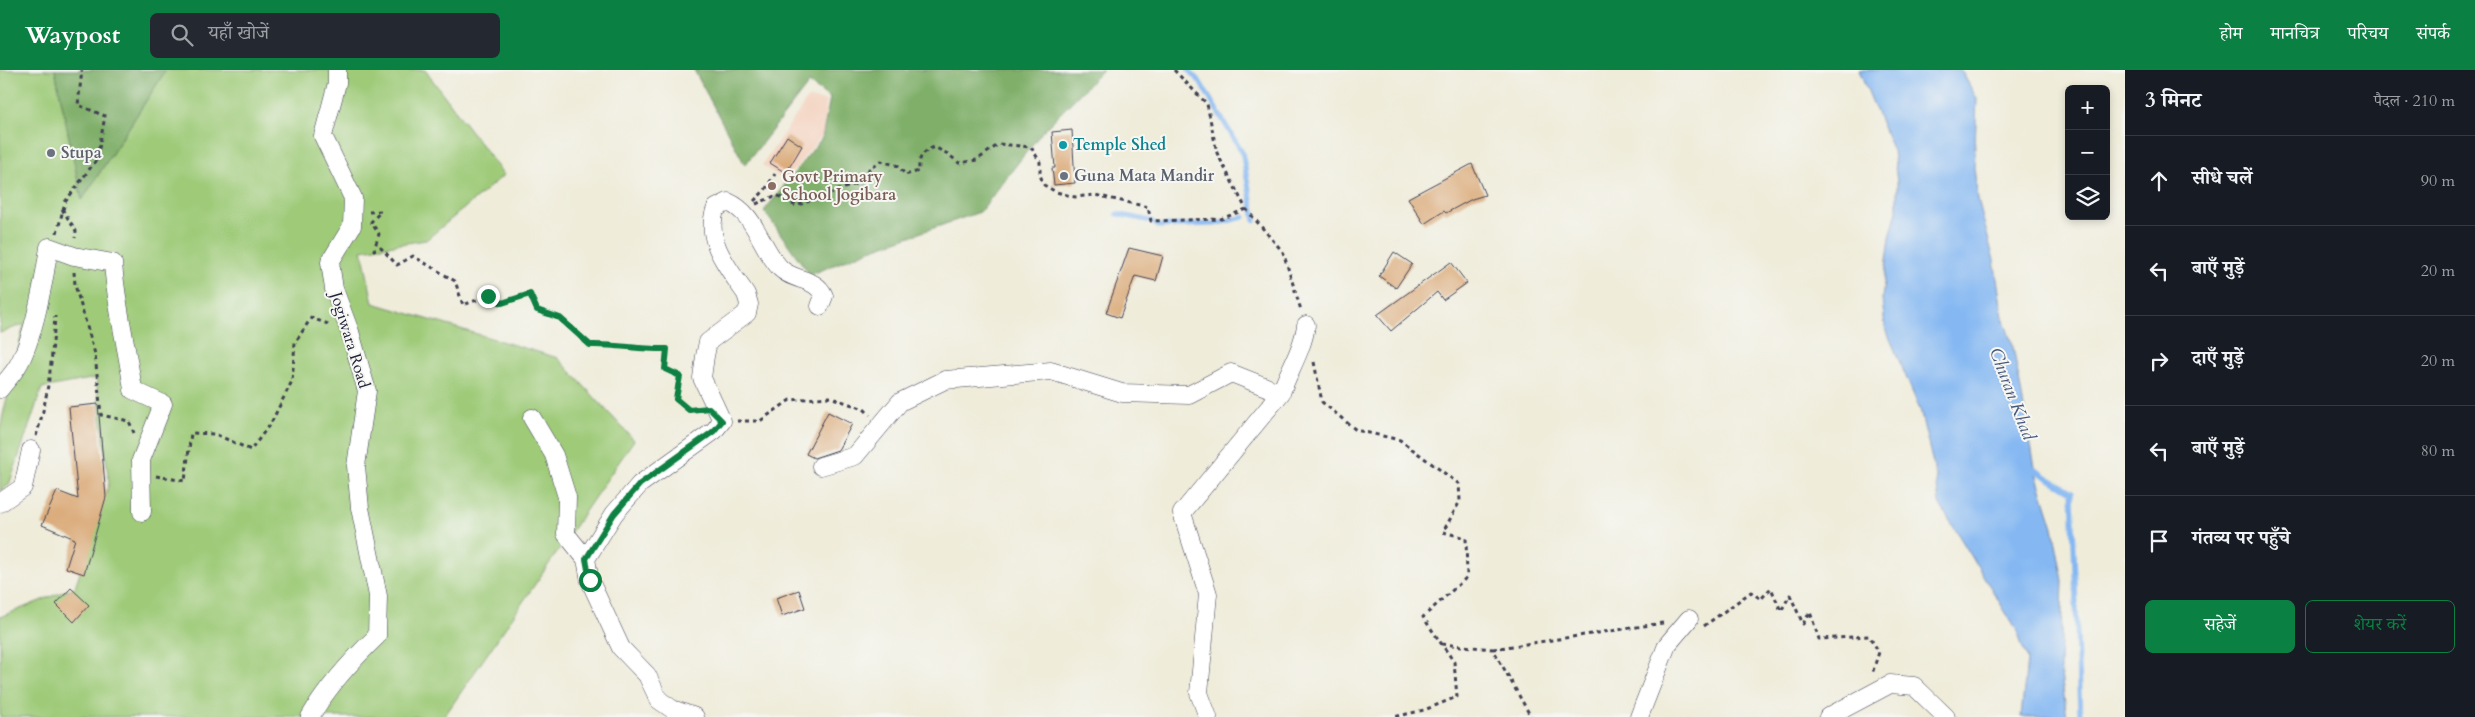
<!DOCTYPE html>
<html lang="hi">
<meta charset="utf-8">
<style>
body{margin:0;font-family:Cardo,"Noto Serif Devanagari",serif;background:#242831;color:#f1f3f6}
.controls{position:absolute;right:15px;top:15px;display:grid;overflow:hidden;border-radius:8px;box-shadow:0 2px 8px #0003}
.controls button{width:45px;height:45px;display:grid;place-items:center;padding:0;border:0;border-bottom:1px solid #363941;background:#171b24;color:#f1f3f6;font:25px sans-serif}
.stop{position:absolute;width:15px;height:15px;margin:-11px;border:4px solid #0b8043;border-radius:50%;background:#fff}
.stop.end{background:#0b8043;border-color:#fff;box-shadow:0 1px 5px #0008}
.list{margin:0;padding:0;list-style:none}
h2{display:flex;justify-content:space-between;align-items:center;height:65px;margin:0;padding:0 20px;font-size:21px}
h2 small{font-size:16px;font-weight:400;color:#9ea1a6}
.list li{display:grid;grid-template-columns:32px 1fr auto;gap:15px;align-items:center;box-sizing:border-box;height:90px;padding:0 20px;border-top:1px solid #363941}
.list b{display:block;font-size:19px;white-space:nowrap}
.list em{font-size:16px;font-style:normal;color:#9ea1a6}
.actions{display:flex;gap:10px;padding:15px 20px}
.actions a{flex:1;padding:11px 0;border:1px solid #0b8043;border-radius:8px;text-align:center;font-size:18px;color:#0b8043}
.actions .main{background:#0b8043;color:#fff}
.icon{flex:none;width:28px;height:28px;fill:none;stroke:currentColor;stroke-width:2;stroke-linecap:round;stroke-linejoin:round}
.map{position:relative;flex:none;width:2125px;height:647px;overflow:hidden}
header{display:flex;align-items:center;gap:30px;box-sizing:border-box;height:70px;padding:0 25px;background:#0b8043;color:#fff}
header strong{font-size:24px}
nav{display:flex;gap:28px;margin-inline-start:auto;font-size:18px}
.search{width:350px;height:45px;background:#242831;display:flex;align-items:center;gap:12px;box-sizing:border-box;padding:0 18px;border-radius:8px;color:#9ea1a6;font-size:19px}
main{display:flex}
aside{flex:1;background:#171b24}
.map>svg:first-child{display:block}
.built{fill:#f4d3c0}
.green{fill:#9fcb79;stroke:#60765a}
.forest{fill:#7faf69;stroke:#506852}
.water{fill:#85b8f2;stroke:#546d96}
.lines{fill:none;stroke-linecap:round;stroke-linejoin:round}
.stream{stroke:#85b8f2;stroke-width:5}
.building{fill:#dbac7c}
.minor-casing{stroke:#414053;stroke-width:19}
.path{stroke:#414053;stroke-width:3;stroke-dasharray:4 4;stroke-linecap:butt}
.minor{stroke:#fff;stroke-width:18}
.route{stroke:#0b8043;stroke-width:6}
.culture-dot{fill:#0f9aa8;stroke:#f6f6f2;stroke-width:2}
.worship-dot{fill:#6b7280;stroke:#f6f6f2;stroke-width:2}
.education-dot{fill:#8d6e63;stroke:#f6f6f2;stroke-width:2}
.labels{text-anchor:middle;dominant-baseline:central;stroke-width:4;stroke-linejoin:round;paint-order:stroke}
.culture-label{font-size:16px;font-weight:bold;fill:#0d838f;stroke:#f6f6f2;text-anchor:start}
.worship-label{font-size:16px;font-weight:bold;fill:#5b616d;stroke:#f6f6f2;text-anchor:start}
.education-label{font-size:16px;font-weight:bold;fill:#785e54;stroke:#f6f6f2;text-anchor:start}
.street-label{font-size:16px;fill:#22223b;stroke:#f6f6f2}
.water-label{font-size:18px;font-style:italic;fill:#45567b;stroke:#f6f6f2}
</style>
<header>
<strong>Waypost</strong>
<div class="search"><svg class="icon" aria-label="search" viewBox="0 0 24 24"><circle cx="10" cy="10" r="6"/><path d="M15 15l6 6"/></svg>यहाँ खोजें</div>
<nav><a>होम</a><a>मानचित्र</a><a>परिचय</a><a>संपर्क</a></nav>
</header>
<main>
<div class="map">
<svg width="2125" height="647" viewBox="0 0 2125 647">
<rect width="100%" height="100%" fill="#f6f6f2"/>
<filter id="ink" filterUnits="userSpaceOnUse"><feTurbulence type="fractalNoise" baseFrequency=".02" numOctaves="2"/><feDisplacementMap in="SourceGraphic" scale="10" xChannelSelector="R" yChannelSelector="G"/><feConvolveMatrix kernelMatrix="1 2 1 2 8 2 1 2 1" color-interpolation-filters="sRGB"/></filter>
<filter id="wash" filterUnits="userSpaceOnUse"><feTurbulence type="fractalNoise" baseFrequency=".0096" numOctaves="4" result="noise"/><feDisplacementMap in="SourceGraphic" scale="20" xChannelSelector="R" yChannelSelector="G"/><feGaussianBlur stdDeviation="1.12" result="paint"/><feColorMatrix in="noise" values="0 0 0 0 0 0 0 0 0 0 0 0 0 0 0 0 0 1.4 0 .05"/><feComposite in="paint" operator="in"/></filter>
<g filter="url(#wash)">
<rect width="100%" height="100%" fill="#efecda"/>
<path class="built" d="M808 28 826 31 823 64 785 110 762 95Z"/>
<path class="green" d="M0 0H55L82 130 166 0H425L504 105 426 170 362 180 373 233 558 288 634 370 444 647H0V547L75 517 109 413 96 308 42 318 9 415 0 421V358L24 254 0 263Z"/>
<path class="forest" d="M55 0H166L82 130Z
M694 0H1103L1042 62 980 142 870 180 810 205 764 141 822 68 830 28 809 13 745 95Z"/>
<path class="water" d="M1859 0H1961L1977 29 1974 98 1978 130 1994 190 2003 247 2013 277 2036 403 2053 457 2063 511 2060 597 2067 647H2021L2027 590 2017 561 1939 433 1936 406 1920 340 1885 257 1882 228 1890 167 1897 140V112L1893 81Z"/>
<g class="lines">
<path class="stream" d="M1188 0 1200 12 1242 82 1255 151
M1117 144 1151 151 1158 156 1215 154 1244 147
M2030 397 2072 422 2080 647"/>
</g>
<g id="blocks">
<path class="building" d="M1072 60 1075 113 1054 115 1052 98H1055L1052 62Z
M787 66 802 76 786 103 770 93Z
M1472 94 1485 125 1472 129 1446 143 1444 141 1424 154 1408 128Z
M1129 178 1163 186 1156 211 1135 206 1120 248 1106 243Z
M1394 182 1412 194 1396 218 1379 206Z
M1451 192 1467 213 1443 230 1437 222 1391 261 1377 245Z
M98 334 106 427 84 504 66 498 75 469 42 455 57 421 78 429 69 337Z
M828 342 852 354 838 380 814 388 806 384Z
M71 518 89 535 74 552 56 534Z
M799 520 805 538 782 546 776 528Z"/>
</g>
</g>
<g filter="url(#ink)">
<use href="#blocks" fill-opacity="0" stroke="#414053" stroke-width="1"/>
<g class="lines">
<g class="minor-casing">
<path id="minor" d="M0 319C5 312 12 305 17 297 33 272 45 207 49 177L74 186 113 193C116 236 127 277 133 320L163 334 141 390 142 442
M532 348 554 385 567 427 566 464 586 489 590 511 621 578 647 605 659 630 672 639 695 647
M821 396 855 386 900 332 945 310 1051 301 1122 323 1189 325 1231 303 1281 323
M0 433 23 417 31 380
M586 489 614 444 640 414 714 361 722 351 702 308 705 286 708 272 747 243 749 234 746 224C729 199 703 169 716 138L728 132C756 144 760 177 780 198 794 212 816 207 824 226L820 236
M310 647C328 616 351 591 377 566L378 526 360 438 356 396 367 321 350 262 334 219 330 192 352 156 353 128 323 66 337 13V0
M1208 647 1199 623 1208 524 1182 443 1281 323C1289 300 1303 279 1306 255
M1639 647 1667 575 1689 549
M1828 647 1890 614 1914 616 1946 647"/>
</g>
<path class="path" d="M1174 0 1207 34 1217 83 1246 139 1283 182 1301 240
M754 131 765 120 775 104
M756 134 777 125 796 136 866 110 869 99 881 91 899 96 905 105 919 101C918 87 922 83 934 77L948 84 959 93 977 90 999 74 1031 77 1040 92V105L1044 115 1056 122 1075 127 1095 125 1148 137 1151 151 1221 149 1246 139
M62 139 76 161 75 168
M369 142 381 141 371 152 379 164 374 180 381 178 397 195 413 186 455 211 463 235 488 226 503 233 529 224 537 240 560 249 590 275C616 274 641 280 667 279L665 299 680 305 675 329 689 340 698 339
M57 163 65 132 97 89 105 46 78 35 82 0
M74 202 75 215 95 284 101 345 129 351 134 363
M1314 292 1322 332 1356 360 1400 370 1459 414 1460 431 1443 462 1466 468 1467 507 1423 547 1454 592 1457 627 1424 640 1394 647
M737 351H760L790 330 830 327 864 339 870 345
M36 366C49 326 52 288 55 246
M156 406 185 411 191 363 215 364 251 380 272 351 292 311 295 273 311 248 331 255
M1704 556 1751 522 1761 529 1771 518 1781 541 1790 525 1803 554 1810 542 1819 569 1869 566 1879 582 1872 604
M1442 574 1493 579 1531 647
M1493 579 1663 553"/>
<use href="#minor" class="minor"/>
</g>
</g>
<g class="lines" filter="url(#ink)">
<path class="route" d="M488 226 502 233 530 224 537 240 560 248 590 275C616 274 641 280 667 279L665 299 680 306 676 329 689 340 709 338 722 351 714 361 640 414 614 444 586 489 590 510"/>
</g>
<circle class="culture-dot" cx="1063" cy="75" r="5"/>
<g class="worship-dot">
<circle cx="51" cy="83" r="5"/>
<circle cx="1064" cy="106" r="5"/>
</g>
<circle class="education-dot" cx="772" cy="116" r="5"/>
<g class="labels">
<g class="culture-label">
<text x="1073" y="75">Temple Shed</text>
</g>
<g class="worship-label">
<text x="61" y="83">Stupa</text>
<text x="1074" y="106">Guna Mata Mandir</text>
</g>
<g class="education-label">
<text x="782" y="107">Govt Primary<tspan x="782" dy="18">School Jogibara</tspan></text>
</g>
<g class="street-label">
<text transform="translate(350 270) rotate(73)">Jogiwara Road</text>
</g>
<g class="water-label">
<text transform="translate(2012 324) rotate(69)">Churan Khad</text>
</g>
</g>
</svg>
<div class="controls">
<button>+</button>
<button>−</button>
<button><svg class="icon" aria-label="layers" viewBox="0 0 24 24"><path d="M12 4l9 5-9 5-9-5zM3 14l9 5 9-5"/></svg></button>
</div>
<div class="stop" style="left:590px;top:510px"></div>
<div class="stop end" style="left:488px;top:226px"></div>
</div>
<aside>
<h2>3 मिनट<small>पैदल · 210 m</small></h2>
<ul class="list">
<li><svg class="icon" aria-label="ahead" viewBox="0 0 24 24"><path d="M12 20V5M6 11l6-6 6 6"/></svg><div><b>सीधे चलें</b></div><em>90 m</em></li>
<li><svg class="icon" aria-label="left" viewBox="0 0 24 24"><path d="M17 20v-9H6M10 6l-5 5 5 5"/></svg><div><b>बाएँ मुड़ें</b></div><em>20 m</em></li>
<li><svg class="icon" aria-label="right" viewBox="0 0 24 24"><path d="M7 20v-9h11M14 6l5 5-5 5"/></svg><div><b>दाएँ मुड़ें</b></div><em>20 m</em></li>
<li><svg class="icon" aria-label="left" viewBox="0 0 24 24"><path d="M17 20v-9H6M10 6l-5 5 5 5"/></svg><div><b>बाएँ मुड़ें</b></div><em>80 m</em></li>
<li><svg class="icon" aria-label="arrive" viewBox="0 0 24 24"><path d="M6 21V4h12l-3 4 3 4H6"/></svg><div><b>गंतव्य पर पहुँचे</b></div></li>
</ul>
<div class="actions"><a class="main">सहेजें</a><a>शेयर करें</a></div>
</aside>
</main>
